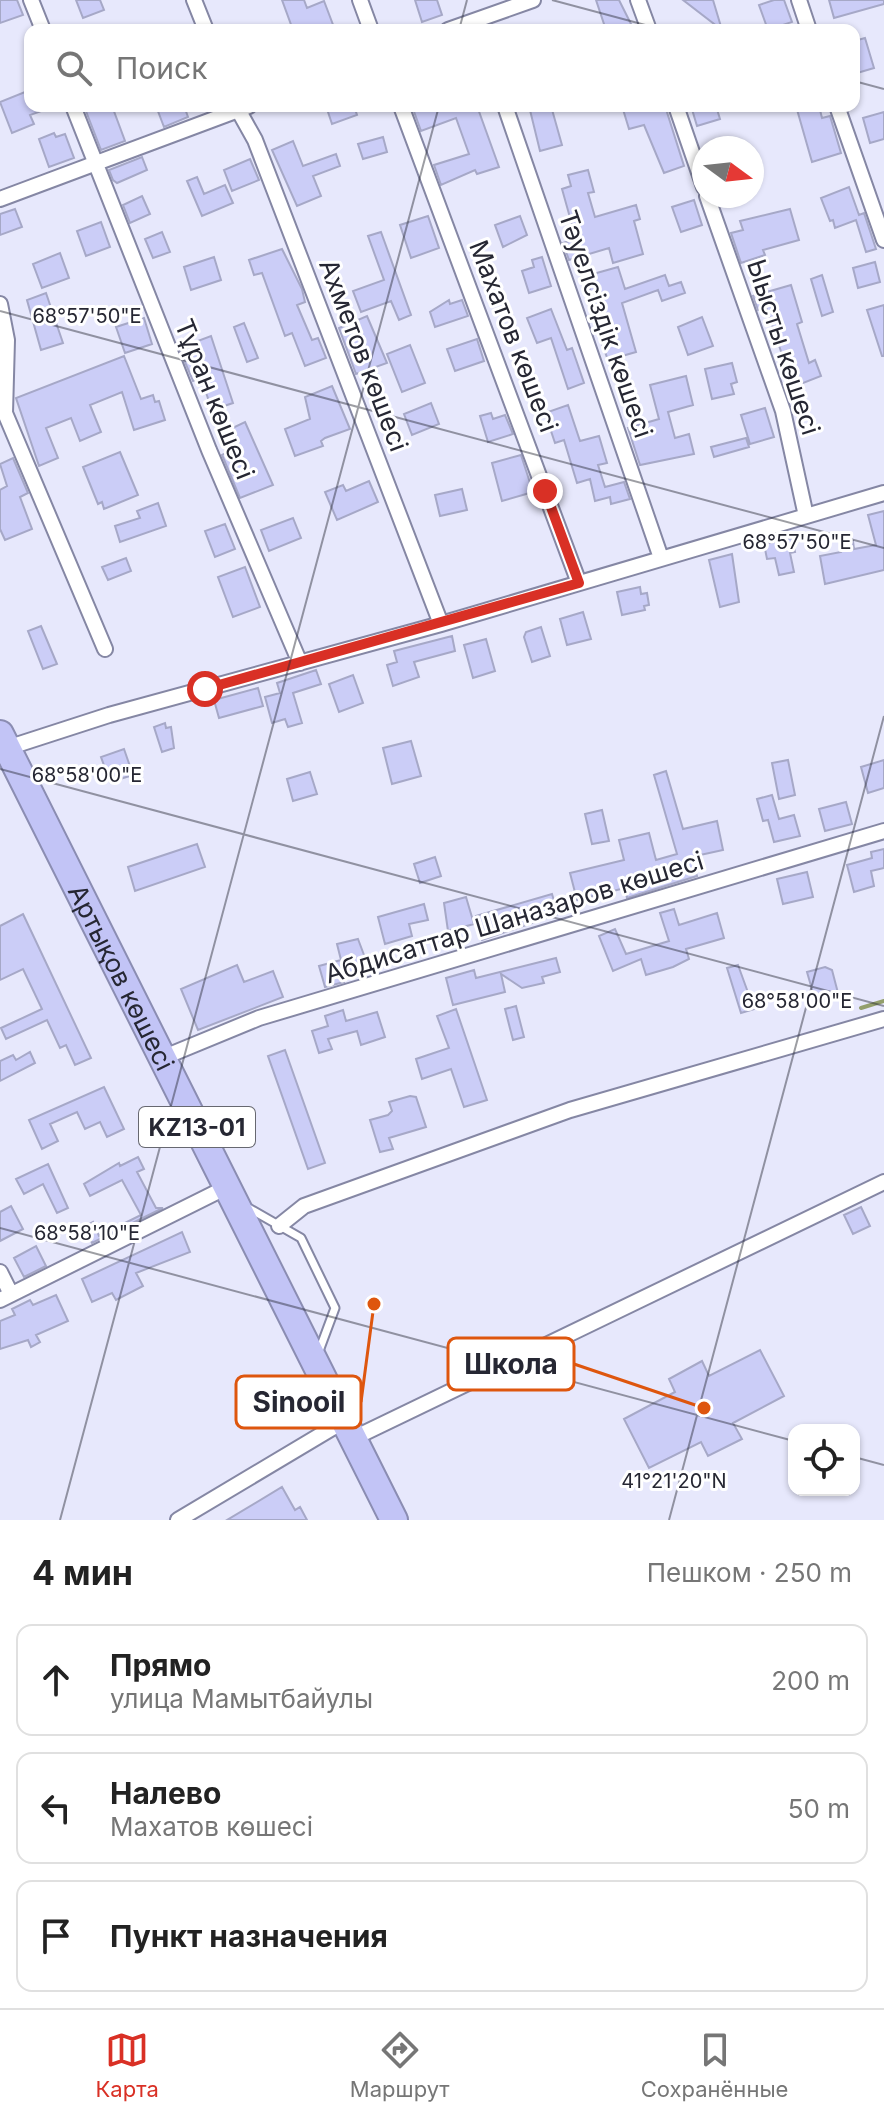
<!DOCTYPE html>
<html lang="ru">
<meta charset="utf-8">
<style>
body{margin:0;font-family:Inter,sans-serif;background:#f2f2f2;color:#222}
.controls{position:absolute;right:24px;bottom:24px;display:grid;overflow:hidden;border-radius:16px;box-shadow:0 2px 6px #0004}
.controls button{width:72px;height:72px;display:grid;place-items:center;padding:0;border:0;border-bottom:2px solid #e0e0e0;background:#fff;color:#222;font:40px sans-serif}
.compass{position:absolute;left:692px;top:136px;width:72px;height:72px;border-radius:50%;background:#fff;box-shadow:0 2px 6px #0004;rotate:105deg}
.stop{position:absolute;width:24px;height:24px;margin:-18px;border:6px solid #d93025;border-radius:50%;background:#fff}
.stop.end{background:#d93025;border-color:#fff;box-shadow:0 2px 8px #0008}
.list{margin:0;padding:0;list-style:none}
h2{display:flex;justify-content:space-between;align-items:center;height:104px;margin:0;padding:0 32px;font-size:34px}
h2 small{font-size:26px;font-weight:400;color:#767676}
.list li{display:grid;grid-template-columns:52px 1fr auto;gap:24px;align-items:center;box-sizing:border-box;height:112px;margin:0 16px 16px;padding:0 16px;border:2px solid #e0e0e0;border-radius:16px}
.list b{display:block;font-size:30px;white-space:nowrap}
.list p{margin:0;font-size:26px;white-space:nowrap;color:#767676}
.list em{font-size:26px;font-style:normal;color:#767676}
.icon{flex:none;width:44px;height:44px;fill:none;stroke:currentColor;stroke-width:2;stroke-linecap:round;stroke-linejoin:round}
.map{position:relative;flex:none;width:884px;height:1520px;overflow:hidden}
.search{position:absolute;background:#fff;box-shadow:0 2px 6px #0004;left:24px;right:24px;top:24px;height:88px;display:flex;align-items:center;gap:20px;box-sizing:border-box;padding:0 28px;border-radius:16px;color:#767676;font-size:30px}
.sheet{height:488px;background:#fff}
nav{display:flex;justify-content:space-around;align-items:center;box-sizing:border-box;height:112px;border-top:2px solid #e0e0e0;background:#fff;font-size:22px;color:#767676}
nav a{display:grid;justify-items:center;gap:4px}
nav .on{color:#d93025}
.map>svg:first-child{display:block}
.lines{fill:none;stroke-linecap:round;stroke-linejoin:round}
.stream{stroke:#939f6c;stroke-width:4}
.building{fill:#cbcdf7;stroke:#a6a8c7;stroke-width:2}
.lane-casing{stroke:#8587a4;stroke-width:11}
.street-casing{stroke:#8587a4;stroke-width:18}
.highway-casing{stroke:#8b8db2;stroke-width:30}
.lane{stroke:#fff;stroke-width:7}
.street{stroke:#fff;stroke-width:14}
.highway{stroke:#c2c4f6;stroke-width:26}
.route{stroke:#d93025;stroke-width:10}
.ticks{fill:none;stroke:#262733;stroke-width:2;stroke-opacity:0.45}
.labels{text-anchor:middle;dominant-baseline:central;stroke-width:6;stroke-linejoin:round;paint-order:stroke}
.shield{fill:#fff;stroke:#676870;stroke-width:2}
.shield-label{font-size:24px;font-weight:bold;fill:#262733}
.street-label{font-size:26px;fill:#262733;stroke:#fff}
.ticks-label{font-size:20px;text-anchor:middle;fill:#262733;stroke:#fff;stroke-width:6;stroke-linejoin:round;paint-order:stroke}
.leader{fill:none;stroke:#de560e;stroke-width:3}
.callout-dot{fill:#de560e;stroke:#fff;stroke-width:3}
.callout{fill:#fff;stroke:#de560e;stroke-width:3}
.callout-label{font-size:28px;text-anchor:middle;font-weight:bold;fill:#262733}
</style>
<div class="map">
<svg width="884" height="1520" viewBox="0 0 884 1520">
<rect width="100%" height="100%" fill="#e7e8fc"/>
<g class="lines">
<path class="stream" d="M861 1008 884 1001"/>
</g>
<path class="building" d="M0 0H17L23 15 0 23Z
M76 0H100L104 10 83 18Z
M282 0H304L307 8 324 1 335 30H293Z
M415 0H437L442 15 422 22Z
M596 0H619L634 30H606Z
M683 0H713L722 30Z
M774 0H784L792 22 768 30 759 5Z
M829 0H884V4L834 18Z
M865 38 874 68 854 74V41Z
M30 90V106L52 107 30 115 34 124 12 133 0 102Z
M84 106H112L125 141 101 150Z
M156 106H184L188 117 164 127Z
M326 106H354L357 115 332 124Z
M412 106H477L499 167 477 174 475 170 441 185 434 165 469 154 456 118 421 131Z
M529 106H551L562 145 540 151Z
M622 106H665L684 166 664 173 644 125 629 129Z
M691 106H716L720 119 697 126Z
M796 106H819L822 118 830 116 841 153 812 162Z
M884 112V139L870 143 863 118Z
M54 133 56 137 65 134 74 158 49 167 39 139Z
M383 137 387 152 363 159 358 144Z
M293 141 303 166 336 154 340 166 313 176 321 196 297 206 272 150Z
M142 157 147 170 117 183 113 180 109 170Z
M250 159 259 180 232 191 224 170Z
M588 170 594 192 588 193 595 217 636 205 640 219 634 221 643 254 613 263 609 248 569 260 563 243 576 239 562 189 571 186 568 175Z
M197 177 204 194 225 185 233 203 202 216 187 181Z
M849 187 859 215 864 213 876 249 866 252 856 220 835 228 833 220 830 221 821 198Z
M142 196 150 214 130 223 123 205Z
M694 200 702 225 681 232 672 207Z
M15 209 22 227 0 235V214Z
M790 209 799 240 763 250 765 255 741 263 731 233 743 230 740 221Z
M428 216 439 248 411 258 400 225Z
M520 216 527 235 503 247 495 225Z
M101 222 110 247 86 256 77 231Z
M162 232 170 252 153 258 145 239Z
M381 232 411 315 399 320 391 301 361 312 353 291 384 280 368 236Z
M282 249 302 289 305 302 297 305 312 340 318 338 326 358 305 366 292 333 285 336 262 273 254 275 249 260Z
M60 253 69 278 42 288 33 264Z
M214 257 221 280 191 290 184 267Z
M542 257 551 286 529 293 522 271 534 267 532 260Z
M875 262 880 282 858 288 853 268Z
M618 267 625 289 665 275 669 286 681 282 685 293 662 301 658 290 622 303 636 352 608 360 591 314 597 312 586 276Z
M822 275 833 312 822 316 811 279Z
M791 285 802 322 797 324 809 363 815 360 821 376 793 387 766 307 758 310 753 296Z
M46 293 63 343 41 350 27 300Z
M449 300 450 304 462 300 468 316 435 327 430 312Z
M884 305V356H882L867 310Z
M551 309 567 350 572 348 584 383 568 389 551 338 537 343 527 318Z
M367 316 387 363 356 374 339 328Z
M702 317 713 346 688 355 678 327Z
M144 318 152 344 125 353 116 327Z
M244 323 258 358 247 362 234 327Z
M211 336 233 403 212 410 201 378 193 381 179 348Z
M477 339 484 361 455 371 447 349Z
M410 345 425 383 402 392 387 354Z
M124 356 141 399 153 395 155 402 159 401 165 420 134 430 122 392 90 405 101 432 80 441 71 418 46 428 58 458 39 466 16 398Z
M732 363 737 382 731 384 734 394 712 399 705 369Z
M686 376 693 405 668 412 675 438 689 434 694 454 640 465 628 428 659 419 650 385Z
M332 386 350 429 325 438 321 441 323 446 295 456 285 429 310 419 305 397Z
M431 403 439 424 412 435 404 414Z
M568 405 580 441 599 436 607 463 598 465 605 487 624 482 630 499 611 504 610 497 595 501 590 479 577 483 564 440 555 443 545 413Z
M765 408 774 437 750 444 741 415Z
M491 413 493 419 505 415 513 434 488 442 480 416Z
M245 422 273 485 240 498 222 455 230 451 222 433Z
M746 438 749 447 714 457 711 447Z
M120 452 138 495 104 509 102 502 98 504 83 467Z
M521 455 533 492 502 501 492 463Z
M13 458 28 493 20 497 32 529 5 540 0 529V490L7 486 0 464Z
M369 481 378 502 337 520 325 492 343 485 346 491Z
M462 489 467 510 440 516 435 495Z
M158 503 166 526 120 542 115 526 140 518 137 511Z
M884 511V570L825 584 820 556 841 552 840 544 853 541 854 549 876 545 868 515Z
M293 518 301 538 269 551 261 530Z
M225 524 235 549 215 557 205 531Z
M792 538 795 552 790 553 794 572 779 575 775 558 767 559 764 544Z
M732 554 739 602 720 607 709 560Z
M126 558 131 571 108 580 102 567Z
M245 567 260 607 233 617 218 577Z
M640 587 641 594 647 593 649 605 644 606 645 610 622 615 617 592Z
M583 612 591 639 567 645 560 619Z
M41 626 57 664 43 669 28 631Z
M541 627 550 656 532 662 524 637 526 632Z
M452 636 455 651 414 662 419 677 393 686 387 665 397 662 394 651Z
M486 639 495 671 473 678 464 645Z
M316 670 321 684 293 693 302 723 288 727 285 719 272 723 265 697 280 693 277 683Z
M353 675 363 703 339 712 329 684Z
M258 688 263 706 219 718 214 700Z
M165 723 166 728 171 727 174 748 162 752 154 727Z
M411 741 421 776 392 784 383 748Z
M124 749 133 775 110 782 101 757Z
M788 760 795 795 779 799 772 763Z
M884 760V788L868 793 861 767Z
M666 771 683 829 717 821 723 850 691 857 697 876 627 898 625 888 577 900 570 873 624 860 619 840 649 833 656 860 677 854 654 775Z
M310 772 317 794 293 801 287 779Z
M772 795 779 819 794 815 800 836 774 842 768 820 763 821 757 799Z
M846 802 852 824 825 831 819 809Z
M602 810 609 841 592 844 585 814Z
M197 844 205 867 135 891 128 867Z
M884 849V868L871 871 874 886 854 892 847 865 872 858 871 852Z
M435 857 441 876 420 883 414 864Z
M807 872 813 897 783 904 777 879Z
M552 894 558 914 482 940 476 916Z
M466 897 474 924 448 931 444 903Z
M424 904 428 920 409 924 412 936 385 944 378 917Z
M674 909 679 925 717 913 724 938 686 949 689 959 673 967 646 975 641 959 613 971 599 936 615 929 626 954 669 941 660 913Z
M23 914 91 1058 75 1065 66 1045 60 1048 47 1020 6 1039 1 1028 42 1009 23 969 0 980V926Z
M358 939 367 963 363 964 365 971 342 977 344 982 325 987 319 966 341 960 337 944Z
M556 958 560 972 542 977 544 983 522 988 501 974 505 992 453 1005 446 978 474 970 476 978Z
M237 965 244 982 273 971 283 997 198 1030 181 989Z
M738 965 754 1009 741 1013 727 968Z
M825 967 832 970 838 993 815 1000 807 972Z
M516 1006 524 1037 513 1040 505 1009Z
M456 1009 487 1100 464 1107 451 1069 422 1079 416 1059 449 1048 437 1016Z
M343 1010 346 1021 377 1012 385 1037 361 1045 357 1031 328 1039 332 1049 319 1053 312 1031 328 1026 325 1016Z
M285 1050 325 1163 308 1169 268 1056Z
M30 1052 35 1063 0 1081V1061L13 1055 16 1060Z
M104 1087 124 1129 107 1137 100 1122 85 1129 77 1112 50 1124 58 1141 42 1149 29 1120Z
M410 1096 416 1097 426 1127 389 1138 393 1149 380 1152 370 1120 388 1115 392 1111 389 1102Z
M138 1157 144 1169 137 1172 156 1208H163L92 1243 84 1227 93 1222 99 1236 141 1215 122 1180 90 1196 84 1184 119 1163 120 1166Z
M48 1164 68 1208 57 1213 43 1184 24 1194 16 1179Z
M11 1206 23 1229 0 1241V1212Z
M861 1207 870 1226 853 1234 844 1215Z
M182 1232 190 1252 136 1273 143 1286 116 1300 112 1293 92 1302 82 1279Z
M36 1246 46 1266 24 1277 14 1258Z
M56 1295 68 1321 36 1335 40 1342 31 1347 28 1340 0 1349V1321L15 1315 12 1309 30 1300 33 1305Z
M760 1350 784 1396 733 1423 742 1439 708 1456 701 1442 649 1468 624 1419 675 1392 669 1379 702 1361 709 1376Z
M282 1487 295 1510 300 1507 307 1520H227Z"/>
<g class="lines">
<g class="lane-casing">
<path id="lane" d="M245 1206 301 1238 335 1308 319 1351"/>
</g>
<g class="street-casing">
<path id="street" d="M31 0 43 30
M194 0 206 30
M360 0 371 30
M638 0 649 30
M799 0 809 30
M448 30 533 0
M73 106 209 450 300 663
M236 106 255 140 441 624
M401 106 579 583
M505 106 661 558
M676 106 704 187
M837 106 884 240
M707 196 783 411 806 516
M0 199 249 106
M0 304 7 340 5 413 105 649
M7 748 109 715 441 624 884 493
M162 1058 259 1018 884 831
M279 1226 304 1206 570 1110 884 1019
M0 1272 11 1294
M0 1300 227 1187
M354 1438 884 1182
M178 1520 344 1421"/>
</g>
<g class="highway-casing">
<g id="highway">
<path id="s1" d="M0 734 394 1520"/>
</g>
</g>
<use href="#lane" class="lane"/>
<use href="#street" class="street"/>
<use href="#highway" class="highway"/>
</g>
<g class="lines">
<path class="route" d="M205 689 579 583 545 491"/>
</g>
<path class="ticks" d="M552 0 664 30M459 30 467 0M854 81 884 89M0 311 884 548M0 769 884 1006M0 1228 794 1441M854 1457 884 1465M60 1520 439 106M669 1520 884 716"/>
<g class="labels">
<rect class="shield" x="139" y="1107" width="116" height="40" rx="6"/>
<g class="shield-label">
<text x="197" y="1127">KZ13-01</text>
</g>
<g class="street-label">
<text transform="translate(606 324) rotate(71)">Тәуелсіздік көшесі</text>
<text transform="translate(514 336) rotate(69)">Махатов көшесі</text>
<text transform="translate(784 347) rotate(72)">Ыысты көшесі</text>
<text transform="translate(364 355) rotate(69)">Ахметов көшесі</text>
<text transform="translate(215 399) rotate(68)">Тұран көшесі</text>
<text transform="translate(514 917) rotate(-17)">Абдисаттар Шаназаров көшесі</text>
<text stroke="none"><textPath href="#s1" startOffset="272">Артықов көшесі</textPath></text>
</g>
</g>
<g class="ticks-label">
<text x="87" y="323">68°57'50"E</text>
<text x="797" y="549">68°57'50"E</text>
<text x="87" y="782">68°58'00"E</text>
<text x="797" y="1008">68°58'00"E</text>
<text x="87" y="1240">68°58'10"E</text>
<text x="674" y="1488">41°21'20"N</text>
</g>
<path class="leader" d="M704 1408L574 1364M374 1304L361 1402"/>
<g class="callout-dot">
<circle cx="704" cy="1408" r="8"/>
<circle cx="374" cy="1304" r="8"/>
</g>
<g class="callout">
<rect x="448" y="1338" width="126" height="52" rx="8"/>
<rect x="236" y="1376" width="125" height="52" rx="8"/>
</g>
<g class="callout-label">
<text x="511" y="1374">Школа</text>
<text x="299" y="1412">Sinooil</text>
</g>
</svg>
<div class="controls">
<button><svg class="icon" aria-label="locate" viewBox="0 0 24 24"><circle cx="12" cy="12" r="6"/><path d="M12 2v4M12 18v4M2 12h4M18 12h4"/></svg></button>
</div>
<svg class="compass" viewBox="-18 -18 36 36"><path d="M0-13l5 13h-10z" fill="#e53935"/><path d="M0 13l5-13h-10z" fill="#767676"/></svg>
<div class="stop" style="left:205px;top:689px"></div>
<div class="stop end" style="left:545px;top:491px"></div>
<div class="search"><svg class="icon" aria-label="search" viewBox="0 0 24 24"><circle cx="10" cy="10" r="6"/><path d="M15 15l6 6"/></svg>Поиск</div>
</div>
<section class="sheet">
<h2>4 мин<small>Пешком · 250 m</small></h2>
<ul class="list">
<li><svg class="icon" aria-label="ahead" viewBox="0 0 24 24"><path d="M12 20V5M6 11l6-6 6 6"/></svg><div><b>Прямо</b><p>улица Мамытбайулы</p></div><em>200 m</em></li>
<li><svg class="icon" aria-label="left" viewBox="0 0 24 24"><path d="M17 20v-9H6M10 6l-5 5 5 5"/></svg><div><b>Налево</b><p>Махатов көшесі</p></div><em>50 m</em></li>
<li><svg class="icon" aria-label="arrive" viewBox="0 0 24 24"><path d="M6 21V4h12l-3 4 3 4H6"/></svg><div><b>Пункт назначения</b></div></li>
</ul>
</section>
<nav>
<a class="on"><svg class="icon" aria-label="map" viewBox="0 0 24 24"><path d="M3 6l6-2 6 2 6-2v14l-6 2-6-2-6 2zM9 4v14M15 6v14"/></svg>Карта</a>
<a><svg class="icon" aria-label="directions" viewBox="0 0 24 24"><path d="M12 3l9 9-9 9-9-9zM9 14v-3h6M13 9l2 2-2 2"/></svg>Маршрут</a>
<a><svg class="icon" aria-label="saved" viewBox="0 0 24 24"><path d="M7 4h10v16l-5-4-5 4z"/></svg>Сохранённые</a>
</nav>
